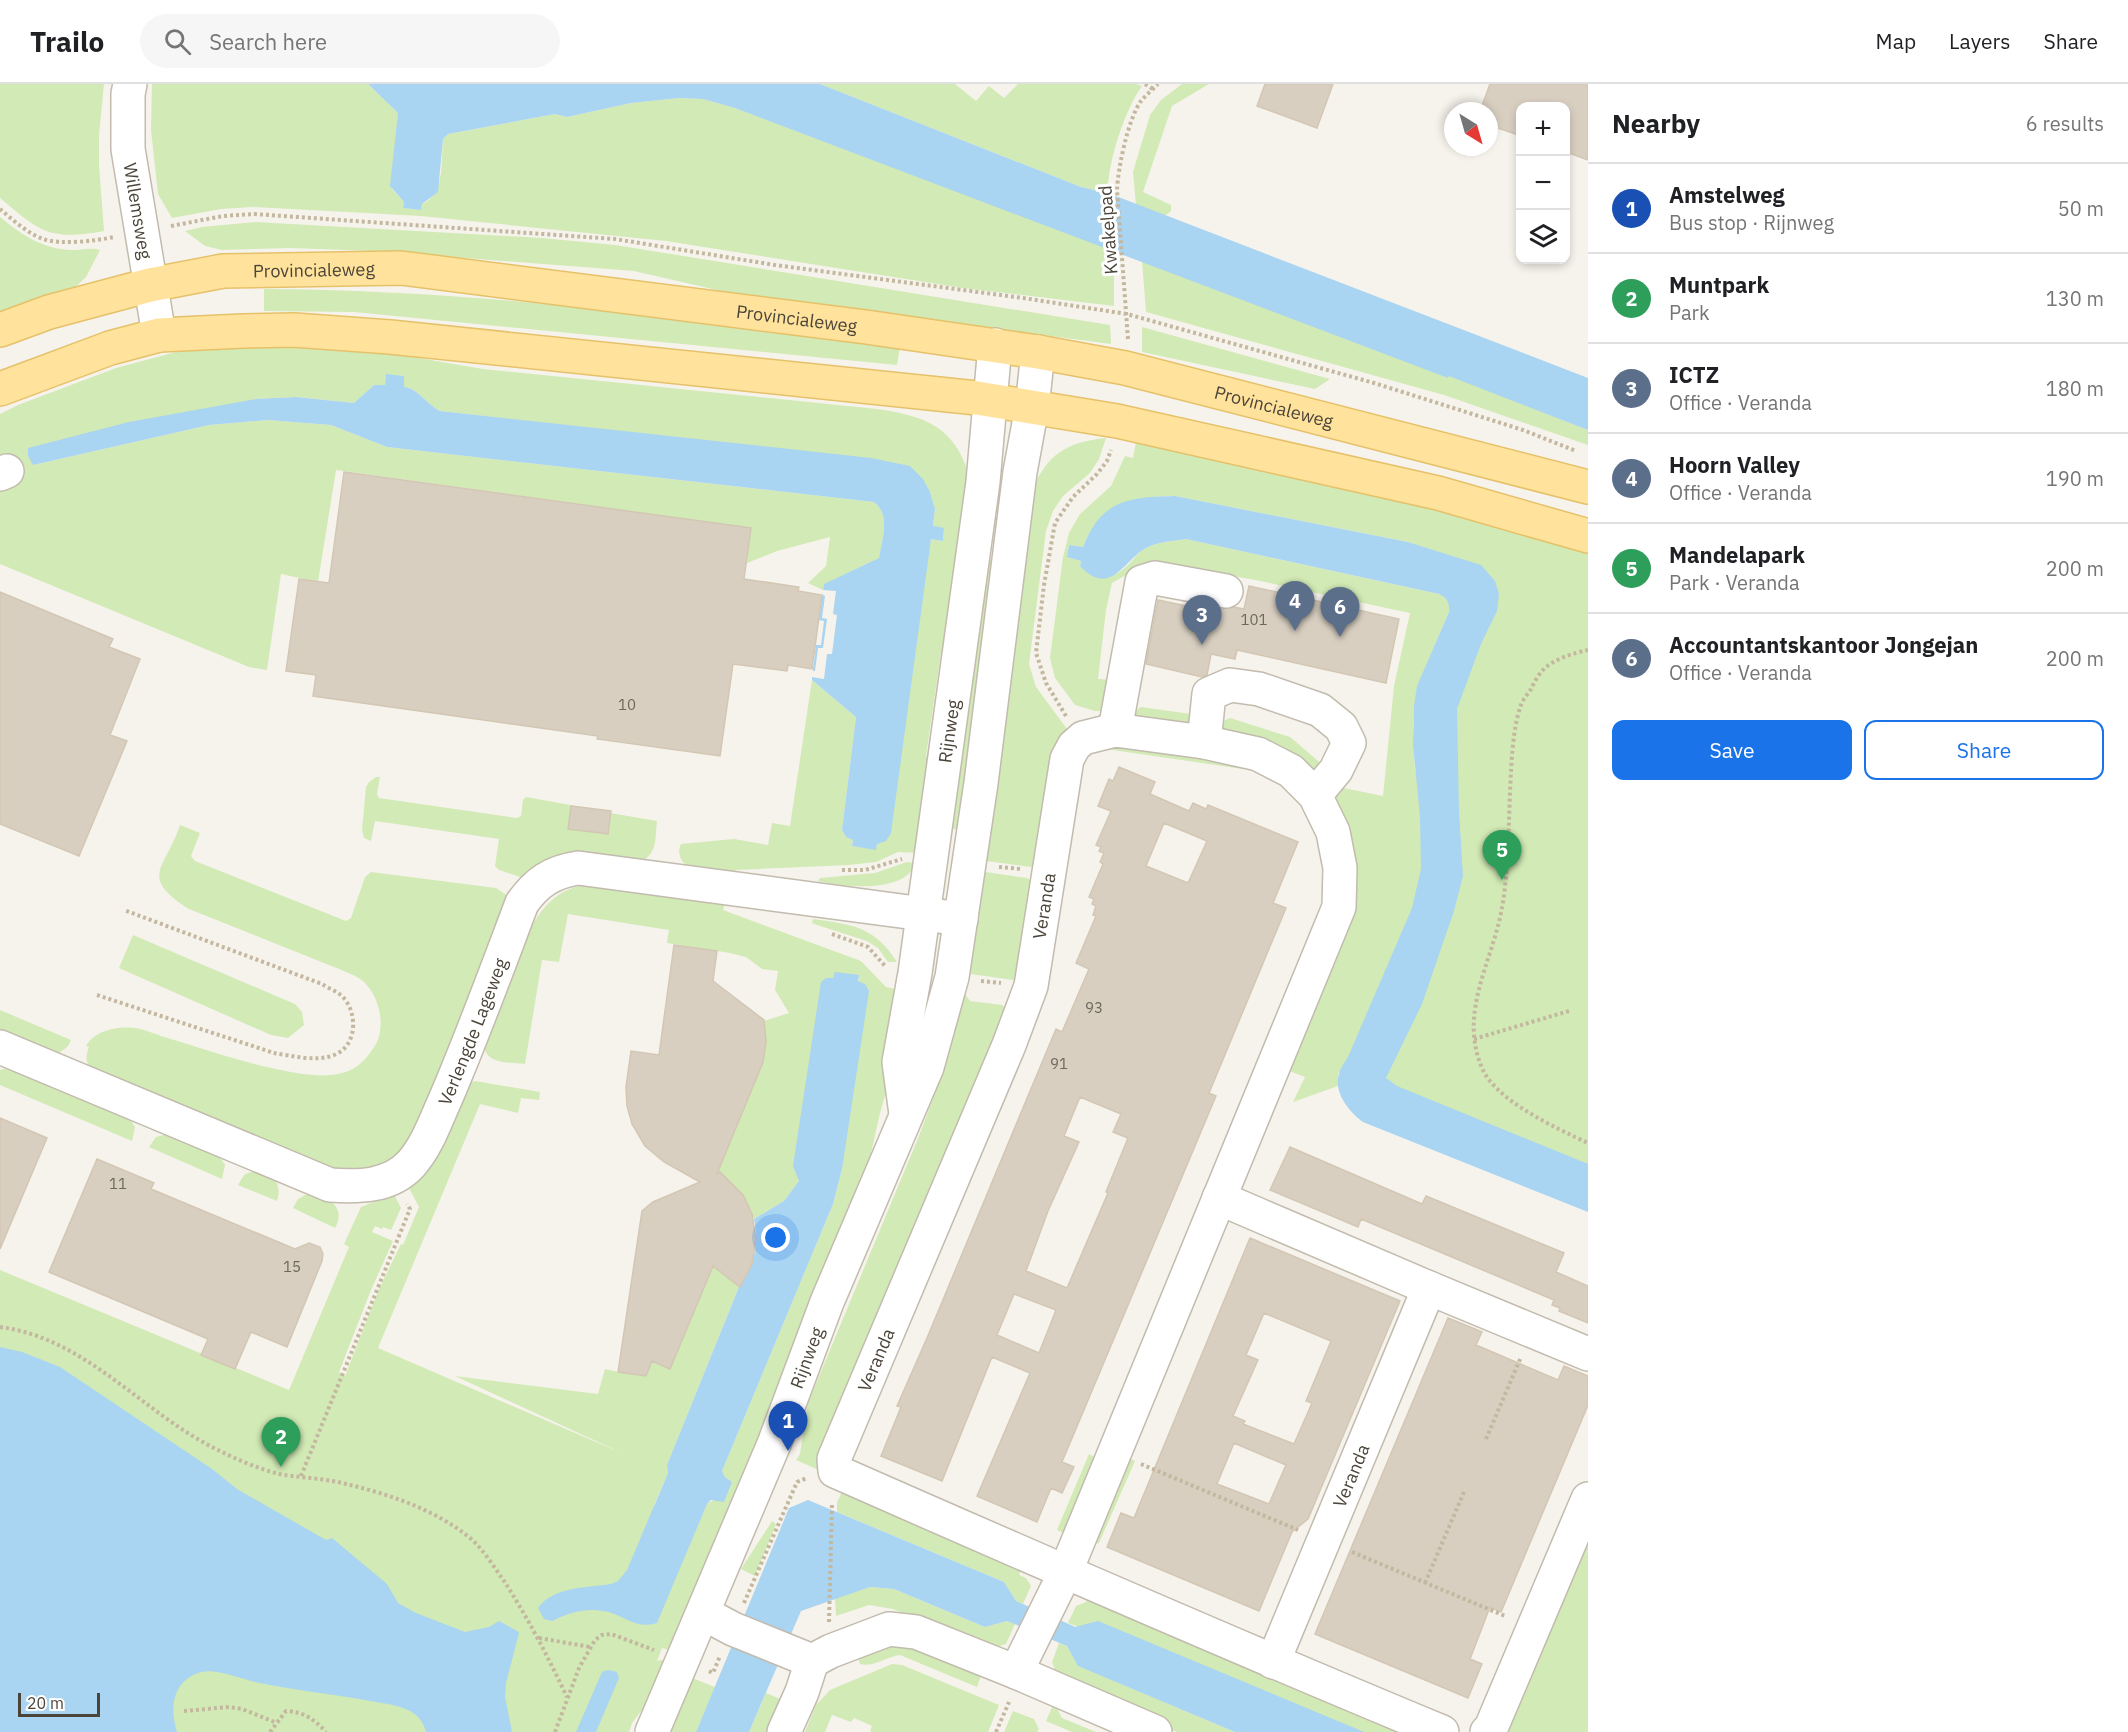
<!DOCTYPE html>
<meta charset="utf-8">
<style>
body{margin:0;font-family:"IBM Plex Sans",sans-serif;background:#f6f6f6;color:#202124}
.controls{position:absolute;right:18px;top:18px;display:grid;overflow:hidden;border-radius:12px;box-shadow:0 3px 9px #0003}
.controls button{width:54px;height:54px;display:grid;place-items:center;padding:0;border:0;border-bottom:2px solid #e0e0e0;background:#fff;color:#202124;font:30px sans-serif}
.compass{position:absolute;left:1444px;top:18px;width:54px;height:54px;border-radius:50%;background:#fff;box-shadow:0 3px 9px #0003;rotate:143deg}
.scale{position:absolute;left:18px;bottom:15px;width:82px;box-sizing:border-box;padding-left:6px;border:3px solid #4b4439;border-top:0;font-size:16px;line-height:21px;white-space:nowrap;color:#4b4439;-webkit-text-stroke:4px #fff;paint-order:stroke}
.you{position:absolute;left:776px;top:1154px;width:21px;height:21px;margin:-15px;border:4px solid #fff;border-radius:50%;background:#1a73e8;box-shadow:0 0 0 9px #1a73e833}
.badge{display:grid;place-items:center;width:39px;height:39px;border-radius:50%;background:#1a73e8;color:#fff;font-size:20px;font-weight:700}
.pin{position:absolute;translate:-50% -50px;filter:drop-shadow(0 2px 3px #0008)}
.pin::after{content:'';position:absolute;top:32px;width:21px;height:18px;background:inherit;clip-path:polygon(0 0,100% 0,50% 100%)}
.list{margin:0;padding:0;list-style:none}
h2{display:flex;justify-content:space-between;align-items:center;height:78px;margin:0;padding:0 24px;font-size:26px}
h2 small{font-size:20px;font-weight:400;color:#757577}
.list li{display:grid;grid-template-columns:39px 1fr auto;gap:18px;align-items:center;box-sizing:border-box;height:90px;padding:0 24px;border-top:2px solid #e0e0e0}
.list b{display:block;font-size:22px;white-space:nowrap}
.list p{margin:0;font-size:20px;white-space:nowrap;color:#757577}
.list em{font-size:20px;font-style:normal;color:#757577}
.actions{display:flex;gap:12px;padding:18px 24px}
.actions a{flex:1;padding:14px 0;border:2px solid #1a73e8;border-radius:12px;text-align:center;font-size:21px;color:#1a73e8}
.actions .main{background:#1a73e8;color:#fff}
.icon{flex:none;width:33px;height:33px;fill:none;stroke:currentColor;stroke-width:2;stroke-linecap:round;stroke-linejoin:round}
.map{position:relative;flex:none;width:1588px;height:1648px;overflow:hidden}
header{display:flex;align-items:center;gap:36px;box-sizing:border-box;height:84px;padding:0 30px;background:#fff;border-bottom:2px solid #e0e0e0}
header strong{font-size:28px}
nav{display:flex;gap:33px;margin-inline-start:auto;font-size:21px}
.search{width:420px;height:54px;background:#f6f6f6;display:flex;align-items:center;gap:15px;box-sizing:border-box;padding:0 21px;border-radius:33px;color:#757577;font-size:22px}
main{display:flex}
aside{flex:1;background:#fff}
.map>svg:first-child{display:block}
.green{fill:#d2eab5;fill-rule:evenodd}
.water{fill:#a9d4f2}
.pier{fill:#f6f3ec}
.building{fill:#d8cfc1;stroke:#d3c7b4;stroke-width:1.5;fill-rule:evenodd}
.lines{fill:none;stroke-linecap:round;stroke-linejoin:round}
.minor-casing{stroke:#c2bbae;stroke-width:36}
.major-casing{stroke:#e6c16a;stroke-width:36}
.path{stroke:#c4b79f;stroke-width:4;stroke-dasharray:3 3;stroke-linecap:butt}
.minor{stroke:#fff;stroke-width:33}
.major{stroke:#ffe39c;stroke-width:33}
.labels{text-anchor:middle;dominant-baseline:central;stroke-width:6;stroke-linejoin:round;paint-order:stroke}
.number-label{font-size:15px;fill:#6e675b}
.street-label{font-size:18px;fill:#4b4439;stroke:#fff}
</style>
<header>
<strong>Trailo</strong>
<div class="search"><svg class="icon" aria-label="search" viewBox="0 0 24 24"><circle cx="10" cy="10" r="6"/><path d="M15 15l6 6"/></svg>Search here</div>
<nav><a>Map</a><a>Layers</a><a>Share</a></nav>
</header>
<main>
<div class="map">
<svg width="1588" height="1648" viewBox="0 0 1588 1648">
<rect width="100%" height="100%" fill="#f6f3ec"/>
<path class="green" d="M0 0H104L99 51V81L104 147C50 157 40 148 0 114Z
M152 0H368L398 29 392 105 404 118 403 124 421 126 422 120C445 111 441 77 443 55L448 50 555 30 567 33 631 19 679 14 703 15 735 24 1114 166V222L963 204 666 157 421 132 252 123 221 125 172 134 158 110 151 46Z
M820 0H955L976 17 989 2 1004 14 1018 0H1136L1142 2C1125 25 1107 80 1108 109L1081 103Z
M1182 0H1209L1172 22 1143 108 1171 121V127L1165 132 1136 121 1133 88 1150 31 1161 16Z
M0 133C22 151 42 165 72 166 81 166 92 163 100 166L99 168 86 193 69 209 0 235Z
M255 138 542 154 615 161 1110 241 1111 260 743 212 634 187 375 167 290 164 222 166 205 162 185 147 202 143Z
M1142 177 1448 293 1449 291 1588 346V361L1444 311 1146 228Z
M264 205C477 206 689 234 900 263L897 281 354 228 264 227Z
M1142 243 1330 295 1315 305 1142 268Z
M238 258 360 264 483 285 877 325C925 332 954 342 969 391L954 558 941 568 926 672 937 684 921 769 898 768 876 778 848 781 736 786 730 790 687 782C680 776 677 768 681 760L734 755 768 761 772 739 790 742 812 596 856 633 842 746 846 753 853 756 852 762 876 765 931 455 943 457 944 445 933 443 935 425 930 408 535 338 440 327C426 320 419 305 404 303V292L386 291 385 301H374L354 319 296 313 256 315 33 381 209 341 268 336 331 341 387 363 874 418C891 431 882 455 879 474L825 500 823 506 808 499 826 482 830 453 777 467 747 479 751 444 336 386 318 498 281 490 267 586 249 583 0 480V330L18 321 116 284 187 265Z
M1106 354 1099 375 1090 389 1063 412 1053 427 1046 447 1029 580 1036 603 1067 645 1069 652 1036 781 1031 783 979 776 1032 407C1047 370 1067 358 1106 354Z
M1136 358 1332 397 1588 461V1126L1361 1037 1347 975 1338 990V1002L1293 1018 1305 993 1284 985 1337 860 1330 714 1334 702 1383 712 1394 602 1410 529 1255 496 1151 477 1112 499 1106 526 1098 595 1114 596 1109 627H1095L1075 621 1055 594 1050 574 1063 473 1069 449 1080 430 1111 402 1125 372 1133 374ZM1175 412 1408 458 1476 480 1415 689 1413 641 1417 603 1449 528 1450 521 1443 511 1186 455C1172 457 1156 458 1144 465 1139 468 1134 475 1130 479 1113 496 1099 498 1080 482L1081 477 1067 473 1069 461 1083 463C1100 418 1131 413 1175 412Z
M982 475 997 477 967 747 945 744Z
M1141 623 1191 630 1193 644 1128 631Z
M1230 634 1290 653 1324 682 1326 692 1222 650 1217 640Z
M1109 656 1246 678 1243 685 1106 665Z
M376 693H380L377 710 379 714 517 734 521 732 523 716 526 713 576 722 572 745 605 750 610 729 657 737C655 752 658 769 642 777L520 793 499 786 495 782 499 755 375 737 371 757 364 754 362 746 366 703 369 698Z
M180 741 200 749 191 772 195 777 346 837 351 834 365 793 371 788 496 804 508 812 509 818 413 1053 388 1082 344 1090 90 984C85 976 86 971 89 963L86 962C95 946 118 942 135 944 143 945 153 949 161 952 203 964 298 999 338 990 349 988 358 983 365 975 372 967 379 958 380 947 383 930 376 909 363 897 357 892 346 888 339 885L189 825C138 792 165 786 180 741Z
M907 778 915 779C907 810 842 803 818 797L820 794 875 789Z
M979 787 1027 794 1034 798 1022 893 1013 896 964 889Z
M594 800 725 819 723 826 861 877 886 903 905 907 894 979 879 1033 862 1110 734 1411 672 1567 662 1564 657 1577 661 1576 667 1578 655 1609 632 1639 629 1648H0V1186L289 1306 349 1163 344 1160 361 1123 394 1110 401 1124 391 1146 383 1143 382 1145 375 1142 372 1148 393 1157 371 1206 339 1288 345 1292 379 1205 401 1160 403 1161 419 1123 408 1102 470 999 475 997 540 1008 539 1016 521 1014 518 1029 480 1020 378 1264 624 1370 455 1292 598 1310 605 1285 618 1288 652 1277 670 1285 713 1182 739 1203 667 1381 668 1389 654 1421 698 1440 707 1420 727 1408 731 1398 725 1393 722 1387 833 1120 842 1085 859 892 799 1097 784 1117 754 1135C746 1114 735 1099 716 1087L725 1069 762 980 766 961 764 937 789 929 775 906 778 887 762 885 746 873 730 869 667 859 669 846 568 830 559 878 542 876 525 980C509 978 483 981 484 958L533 840C548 815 564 802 594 800Z
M813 835C853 841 874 842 897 878H888L878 864 867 857 814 840 812 839Z
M133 851 295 920 302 928 304 941 288 954 271 951 119 884Z
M964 909 970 917 1002 921 1014 930 821 1387 796 1376 800 1370 808 1319 919 1052 935 1009Z
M0 926 71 956C68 964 63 967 55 970L0 948Z
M8 984 129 1034 135 1043 132 1057 0 1001V986Z
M168 1050 219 1072 225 1081 222 1095 149 1063 156 1053Z
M253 1087C272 1089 283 1098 277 1117L238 1101 244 1091Z
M305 1111C325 1111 348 1121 335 1144L293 1124 298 1115Z
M1089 1370 1096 1374 1066 1450 1057 1446Z
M1126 1373 1135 1377 1099 1459 1088 1462Z
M843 1406 1023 1482 1019 1491 1026 1494 1031 1502 1023 1520 1016 1517 1004 1498 837 1428V1418Z
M772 1437 776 1440 755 1492 741 1485Z
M1588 1442V1648H1500Z
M870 1503 894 1505 985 1543 1007 1537 1015 1540 1006 1560 996 1563 969 1556 893 1525 869 1521 836 1532 835 1514Z
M1090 1510 1420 1648H1362L1068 1539 1076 1522 1086 1518Z
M893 1557 982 1589 977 1603 900 1571C888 1572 872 1584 860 1580L857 1571Z
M1059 1559 1067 1562 1079 1582 1235 1648H1177L1059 1598 1062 1590 1055 1586 1052 1578Z
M892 1580 902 1581 999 1621 988 1648H872L870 1647 872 1642 854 1634 851 1638 832 1631 825 1648H805L816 1621 830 1606Z
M692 1594 715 1603 696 1648H669Z
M766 1609 787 1618 774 1648H749Z
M1054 1619 1062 1634 1096 1648H1072L1046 1637Z
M1013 1627 1034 1635 1039 1645 1037 1648H1004Z"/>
<path class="water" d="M368 0H820L1081 103 1108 109 1588 294V346L1449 292 1448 294 735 24 703 15 679 14 631 19 567 33 555 30 448 50 443 55 438 108 422 120 421 126 403 124 404 118 390 102 398 29Z
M386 290 404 292V303C419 305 426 320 440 327L871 374 910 382 923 395 930 408 935 425 933 442 944 444 943 457 931 455 891 749 886 757 877 760 876 766 852 762 853 756 846 753 842 746 856 633 812 596V593L816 561H821L824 537 819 536 824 500 879 474C882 455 891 431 874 418L387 363 331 341 268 336 209 341 33 381 28 372V364L129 338 256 315 296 313 354 319 374 301H385Z
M1175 412 1408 458 1481 481 1495 497 1499 510 1497 527 1481 560 1457 625 1459 728 1463 792 1454 827 1422 920 1386 994 1397 1002 1588 1080V1128L1363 1038C1349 1028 1333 1008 1339 990 1340 984 1345 978 1348 973L1412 824 1421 785 1420 732 1413 661 1414 622 1417 602 1449 528C1450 520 1447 513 1439 510L1186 455C1172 457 1156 458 1144 465 1123 479 1109 513 1080 482L1081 477 1067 473 1069 461 1083 463C1101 416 1129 413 1175 412Z
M835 888 859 891 858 897 865 900 869 907 842 1085 833 1120 722 1387 725 1393 732 1398 724 1418 711 1416 707 1420 657 1539C634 1546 624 1530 603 1527 586 1524 567 1529 553 1537L544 1535 538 1524C554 1502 587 1504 611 1500L618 1497 627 1486 668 1389 667 1381 739 1203C755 1182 759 1160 754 1135L784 1117 799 1097 793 1082 821 898 826 894H833Z
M0 1263 22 1268 60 1283 212 1385 237 1405 326 1456 332 1454 387 1500 398 1519 416 1529 465 1548 489 1543 499 1537 517 1547 519 1549 506 1599 505 1613 512 1648H426C424 1639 418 1631 410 1627 397 1620 379 1619 365 1616 330 1610 294 1606 260 1599 244 1596 216 1584 201 1588 173 1596 169 1623 177 1648H0Z
M808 1416 1004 1498 1016 1517 1071 1541 1075 1543 1098 1537 1364 1648H1235L1078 1582 1067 1562 1007 1537 985 1543 894 1505 870 1503 801 1527 749 1648H696L789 1424Z
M608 1586 617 1588 619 1594 596 1648H576L602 1588Z"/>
<path class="pier" d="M823 506 836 507 833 530 837 531 832 570H827L824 595 812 593V587H815L818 564H823L827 535 822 534 825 512 823 511Z"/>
<path class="building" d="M1265 0H1333L1317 44 1257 22Z
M1490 0H1588V76L1566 68V22H1521V52L1489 41V27H1480Z
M344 388 751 444 744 495 799 503 798 507 822 511 812 585 788 581 787 587 733 580 720 672 597 655 598 652 313 612 316 591 286 587 299 495 329 499Z
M1249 502 1399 535 1386 599 1237 566 1235 575 1211 570 1207 591 1202 593 1146 580 1158 516 1219 529 1220 525 1234 523 1244 525Z
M0 508 113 555 109 563 140 575 110 651 127 657 79 772 0 740Z
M1119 683 1155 698 1150 710 1189 727 1193 719 1206 725 1208 721 1298 758 1273 819 1286 824 1209 1009 1216 1012 1062 1378 1074 1383 1062 1409 1051 1404 1037 1438 977 1412 1030 1289 992 1273 942 1397 881 1372 901 1323 897 1322 927 1254 1056 945 1062 948 1089 885 1076 879 1096 832 1093 831 1096 822 1092 820 1094 815 1089 813 1103 780 1100 778 1104 769 1099 767 1101 763 1096 761 1111 727 1098 722 1109 695 1113 697ZM1164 739 1207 757 1188 799 1146 782ZM1080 1013 1121 1030 1113 1048 1128 1054 1106 1108 1108 1109 1067 1204 1026 1187 1048 1127 1079 1058 1064 1052ZM1014 1210 1056 1226 1039 1269 997 1251Z
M571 722 611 727 608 750 568 745Z
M674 861 717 867 713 897 764 936 766 958 763 978 717 1090 720 1088 743 1111 752 1130 756 1155 752 1180 740 1203 713 1182 670 1285 652 1277 646 1292 618 1288 642 1127 653 1118 700 1098 664 1078 645 1062 632 1040 627 1022 626 1003 631 967 659 971Z
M0 1034 47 1054 0 1165Z
M1290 1063 1422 1120 1426 1112 1564 1169 1556 1188 1588 1202V1239L1559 1227 1560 1224 1552 1221 1554 1216 1428 1163 1361 1135 1358 1143 1270 1106Z
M97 1075 154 1099 151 1105 295 1165 309 1159 320 1163 323 1170 322 1177 287 1263 251 1248 235 1285 201 1271 208 1255 49 1188Z
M1250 1154 1400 1217 1308 1435 1292 1448 1259 1527 1107 1463 1121 1429 1134 1434ZM1264 1229 1331 1257 1306 1317 1312 1319 1294 1360 1243 1340 1245 1337 1233 1332 1258 1276 1246 1271ZM1234 1359 1286 1381 1269 1420 1217 1400Z
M1448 1234 1482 1248 1476 1261 1558 1296 1564 1282 1588 1292V1321L1501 1528 1490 1523 1470 1575 1482 1580 1468 1614 1315 1550Z"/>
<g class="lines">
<g class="minor-casing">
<g id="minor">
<path id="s1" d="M130 0 128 10V65L159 251"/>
<path d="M0 390 7 387"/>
<path d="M1115 646 1142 498 1155 494 1226 507"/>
<path d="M1204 658 1209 610 1230 601 1259 605 1320 626 1341 643 1349 659 1336 686 1315 711"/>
<path id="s2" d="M0 963 330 1101C358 1103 390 1103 411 1080 427 1062 435 1038 445 1016 473 951 497 885 522 819 537 798 552 788 578 784L961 835"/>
<path id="s3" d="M906 1030 899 978 915 889 983 398 995 261"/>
<path d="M1219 1114 1429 1204 1588 1270"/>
<path d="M703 1529 733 1545 812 1577 831 1567 889 1545 916 1548 1016 1588 1155 1648"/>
<path id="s4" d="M1273 1578 1429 1204"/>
<path d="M1016 1588 1065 1489 1339 823 1340 784 1333 748 1315 711 1291 687 1258 670 1204 658 1115 646 1083 654 1074 662 1067 675 1031 902 1009 961 834 1375 835 1387C1037 1476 1239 1564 1442 1648"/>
<path id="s5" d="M652 1648 774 1360 827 1218 927 983 952 893 981 699 1020 388 1032 323 1038 268"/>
<path d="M784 1648 802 1608 812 1577"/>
<path d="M1487 1648 1491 1644 1588 1415"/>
</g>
</g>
<g class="major-casing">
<g id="major">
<path id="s6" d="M0 246 49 228 150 201 223 187 401 184 866 243 1038 268 1125 284 1588 403"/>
<path d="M0 305 110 264 159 251 243 247 294 246 390 253 977 314 1117 337 1438 409 1588 452"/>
</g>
</g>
<path class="path" d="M1145 0 1153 5
M0 125C13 136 27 149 43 155 61 161 95 157 114 153
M171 142 223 132 254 130 615 155 775 181 1023 214 1127 230 1374 299 1523 346 1576 367
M1128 255 1117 106C1118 84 1128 35 1141 17 1146 11 1153 5 1158 0
M1588 566C1574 569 1553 575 1543 586 1538 591 1534 599 1531 605 1528 610 1523 615 1521 621 1514 640 1512 668 1511 688 1508 735 1510 783 1501 829 1490 882 1459 930 1482 984 1496 1017 1556 1044 1588 1059
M1066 632 1046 599 1036 569 1044 501 1055 439 1073 413 1097 390 1107 377 1111 366
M999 783 1021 785
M842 786H865L902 775
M832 850 868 863 885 882
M981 897 1001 899
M97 911 274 969C292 972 317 978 334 971 358 962 358 928 342 912 336 907 328 904 322 900L124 826
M1474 955 1569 927
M0 1243C87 1254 144 1331 220 1367 238 1376 259 1385 279 1390 301 1394 324 1394 346 1400 389 1410 436 1426 470 1454 484 1466 494 1483 504 1497 528 1534 548 1573 567 1613
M1486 1355 1521 1273
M1141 1380 1298 1446
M301 1392 410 1125 407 1120
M1352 1468 1505 1532
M1425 1499 1464 1408
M744 1519 797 1398 807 1394
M829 1538 832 1419
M539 1554 590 1563
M709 1587 713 1589 720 1572
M184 1627 229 1623 242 1625 277 1639
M270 1648 286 1627C304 1628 314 1635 326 1648
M555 1648 579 1584 595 1556 602 1551 611 1550 654 1566
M996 1648 1009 1618"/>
<use href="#minor" class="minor"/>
<use href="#major" class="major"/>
</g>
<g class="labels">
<g class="number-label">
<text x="1254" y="535">101</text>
<text x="627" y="620">10</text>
<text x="1094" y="923">93</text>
<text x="1059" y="979">91</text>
<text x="118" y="1099">11</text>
<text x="292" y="1182">15</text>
</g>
<g class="street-label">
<text stroke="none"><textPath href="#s1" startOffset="128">Willemsweg</textPath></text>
<text transform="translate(1108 146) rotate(-94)">Kwakelpad</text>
<text stroke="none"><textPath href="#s6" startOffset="322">Provincialeweg</textPath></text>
<text stroke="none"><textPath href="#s6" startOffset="808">Provincialeweg</textPath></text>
<text stroke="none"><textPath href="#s6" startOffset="1294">Provincialeweg</textPath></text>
<text stroke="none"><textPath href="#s3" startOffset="387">Rijnweg</textPath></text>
<text transform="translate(1044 822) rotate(-81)">Veranda</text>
<text stroke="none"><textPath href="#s2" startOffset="591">Verlengde Lageweg</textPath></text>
<text stroke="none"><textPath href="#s5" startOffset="405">Rijnweg</textPath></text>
<text transform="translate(876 1276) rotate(-67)">Veranda</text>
<text stroke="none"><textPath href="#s4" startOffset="202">Veranda</textPath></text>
</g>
</g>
</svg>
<div class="controls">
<button>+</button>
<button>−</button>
<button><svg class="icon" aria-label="layers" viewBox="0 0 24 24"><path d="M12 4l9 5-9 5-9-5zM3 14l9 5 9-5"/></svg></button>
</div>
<svg class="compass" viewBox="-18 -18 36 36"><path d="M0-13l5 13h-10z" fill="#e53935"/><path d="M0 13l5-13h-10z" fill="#757577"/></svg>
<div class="scale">20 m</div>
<div class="you"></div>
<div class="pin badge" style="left:788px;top:1367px;background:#1a4fb4">1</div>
<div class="pin badge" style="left:281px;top:1383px;background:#2e9e5b">2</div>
<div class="pin badge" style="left:1202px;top:561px;background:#5c6f8a">3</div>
<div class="pin badge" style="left:1295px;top:547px;background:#5c6f8a">4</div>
<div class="pin badge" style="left:1502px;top:796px;background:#2e9e5b">5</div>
<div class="pin badge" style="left:1340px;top:553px;background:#5c6f8a">6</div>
</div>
<aside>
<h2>Nearby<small>6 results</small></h2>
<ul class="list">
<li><span class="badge" style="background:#1a4fb4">1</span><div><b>Amstelweg</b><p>Bus stop · Rijnweg</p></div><em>50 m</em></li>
<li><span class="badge" style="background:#2e9e5b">2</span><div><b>Muntpark</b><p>Park</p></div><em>130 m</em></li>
<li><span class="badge" style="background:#5c6f8a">3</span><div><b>ICTZ</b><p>Office · Veranda</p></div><em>180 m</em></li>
<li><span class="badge" style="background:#5c6f8a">4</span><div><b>Hoorn Valley</b><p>Office · Veranda</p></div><em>190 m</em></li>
<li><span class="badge" style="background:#2e9e5b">5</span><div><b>Mandelapark</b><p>Park · Veranda</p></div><em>200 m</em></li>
<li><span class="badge" style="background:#5c6f8a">6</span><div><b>Accountantskantoor Jongejan</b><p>Office · Veranda</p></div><em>200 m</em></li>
</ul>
<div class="actions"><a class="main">Save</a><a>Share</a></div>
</aside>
</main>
